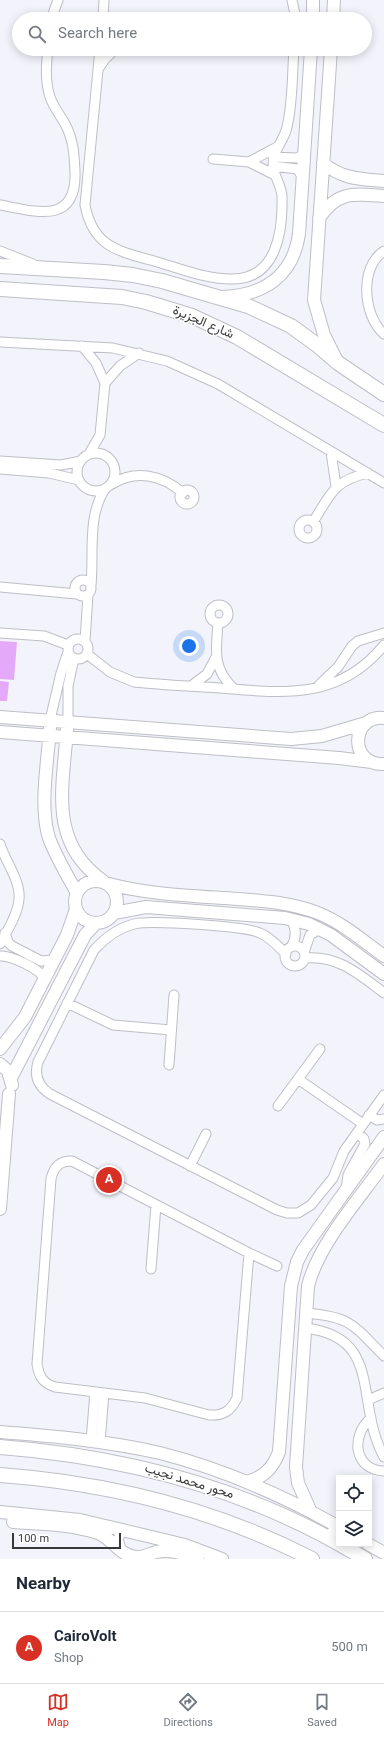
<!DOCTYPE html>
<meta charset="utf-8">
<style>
body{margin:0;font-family:Georgia,Vazirmatn,serif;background:#f2f2f3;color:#1f2937}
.controls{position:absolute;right:12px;bottom:12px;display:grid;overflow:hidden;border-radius:0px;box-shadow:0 2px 10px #0003}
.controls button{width:36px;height:36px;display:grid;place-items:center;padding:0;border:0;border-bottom:1px solid #e0e1e3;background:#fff;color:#1f2937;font:20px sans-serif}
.scale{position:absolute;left:12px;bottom:10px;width:109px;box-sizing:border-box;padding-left:4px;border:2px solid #38383b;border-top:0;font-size:11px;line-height:14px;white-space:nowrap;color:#38383b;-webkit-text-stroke:3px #fff;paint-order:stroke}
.you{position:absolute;left:189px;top:646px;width:14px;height:14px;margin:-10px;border:3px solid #fff;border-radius:50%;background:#1a73e8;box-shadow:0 0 0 6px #1a73e833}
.badge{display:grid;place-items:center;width:26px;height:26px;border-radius:50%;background:#d93025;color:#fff;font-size:13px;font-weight:700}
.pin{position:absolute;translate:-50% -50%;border:2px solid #fff;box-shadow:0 1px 4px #0006}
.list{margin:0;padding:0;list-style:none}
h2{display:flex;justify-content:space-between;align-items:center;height:52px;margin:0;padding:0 16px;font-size:17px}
h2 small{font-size:13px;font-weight:400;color:#747a83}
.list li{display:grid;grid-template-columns:26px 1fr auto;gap:12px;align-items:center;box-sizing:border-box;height:72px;padding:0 16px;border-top:1px solid #e0e1e3}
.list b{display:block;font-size:15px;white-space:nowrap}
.list p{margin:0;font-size:13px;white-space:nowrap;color:#747a83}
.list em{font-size:13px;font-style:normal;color:#747a83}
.icon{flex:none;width:22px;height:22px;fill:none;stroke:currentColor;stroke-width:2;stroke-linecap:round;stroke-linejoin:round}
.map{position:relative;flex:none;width:384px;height:1559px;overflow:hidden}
.search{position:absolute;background:#fff;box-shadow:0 2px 10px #0003;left:12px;right:12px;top:12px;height:44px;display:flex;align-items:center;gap:10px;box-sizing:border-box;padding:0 14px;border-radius:22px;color:#747a83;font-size:15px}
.sheet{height:124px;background:#fff}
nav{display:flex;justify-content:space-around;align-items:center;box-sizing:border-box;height:56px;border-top:1px solid #e0e1e3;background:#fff;font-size:11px;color:#747a83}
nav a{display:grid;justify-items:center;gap:2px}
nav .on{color:#d93025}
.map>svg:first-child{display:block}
.green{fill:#e4aaf9}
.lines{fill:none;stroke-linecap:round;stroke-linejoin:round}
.street-casing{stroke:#bebfc6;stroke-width:11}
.secondary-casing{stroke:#bebfc6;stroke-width:14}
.primary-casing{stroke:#bebfc6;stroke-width:16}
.street{stroke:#fff;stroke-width:9}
.secondary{stroke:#fff;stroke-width:12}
.primary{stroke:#fff;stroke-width:14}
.labels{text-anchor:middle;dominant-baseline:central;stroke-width:3;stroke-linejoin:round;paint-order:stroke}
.street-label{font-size:13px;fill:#38383b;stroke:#fff}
</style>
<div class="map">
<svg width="384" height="1559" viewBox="0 0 384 1559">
<rect width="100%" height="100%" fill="#f2f3fb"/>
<path class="green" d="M0 641 17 642 14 680 0 679Z
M0 681 9 682 7 701H0Z"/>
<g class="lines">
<g class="street-casing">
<path id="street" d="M292 0 296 19
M51 19 58 0
M103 19 104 0
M100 49 85 205C93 247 118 251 154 261 178 268 205 279 231 279 277 280 283 231 282 196 281 184 273 175 273 164 273 150 284 141 287 127 293 102 292 75 294 49
M99 68 105 59 115 49
M273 157 297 158 304 154
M213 159 249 162 275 175
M249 162 277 147
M273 166 297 169 303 177
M1 205C37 212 77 225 75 171 74 156 74 144 68 130 63 118 54 109 50 97 45 81 46 66 48 49
M0 251 33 264
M384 251C359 267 363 316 384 334
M0 342 113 348 167 361 218 384 384 483
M82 346 96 363 105 383 100 435 89 454
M105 383 120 366 139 353
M331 452 336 486
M77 472a19 19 0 1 1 38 0a19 19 0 1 1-38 0Z
M0 461 61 465 81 461
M0 469 49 473 79 480
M112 484C136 469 162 475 183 493
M180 497a7 7 0 1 1 14 0a7 7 0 1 1-14 0Z
M299 529a9 9 0 1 1 18 0a9 9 0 1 1-18 0Z
M313 522C331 494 333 481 368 473
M75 588a8 8 0 1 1 16 0a8 8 0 1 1-16 0Z
M91 585C94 554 87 516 105 489
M0 587 77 594
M210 614a9 9 0 1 1 18 0a9 9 0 1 1-18 0Z
M218 623C216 651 212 668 234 689
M0 633 44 636 68 645
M68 649a10 10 0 1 1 20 0a10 10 0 1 1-20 0Z
M85 641 88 595
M87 654 110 672 134 682C162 685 190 686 219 688 282 693 339 701 384 645
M319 685 338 667 352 646 358 641 384 633
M191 686 207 674 216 657
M50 720 61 673 68 652
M68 721V686L74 658
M0 844C5 861 21 881 19 899 18 914 7 931 0 944
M290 919C297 928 297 937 291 947
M5 933 8 942 12 946 41 961 54 960
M285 956a10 10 0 1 1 20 0a10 10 0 1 1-20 0Z
M304 952 310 935 320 929
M286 954C278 946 270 937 260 933 245 926 151 920 134 924 118 928 105 938 94 950L38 1062C34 1075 38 1086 50 1094L277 1210 287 1213H298L311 1205 333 1178 344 1151 384 1095
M0 956C10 955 41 969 44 979
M305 958C338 955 359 974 384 993
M67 1003 113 1025 171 1030
M169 1065 174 995
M298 1079 363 1124
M278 1106 320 1049
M369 1115 377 1120 384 1119
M190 1166 206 1134
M346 1189 348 1175 365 1144 364 1139 357 1133
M249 1253 72 1161C60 1161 54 1166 51 1179L37 1364C39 1377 43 1383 55 1387L145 1398 209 1415C223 1416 231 1411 237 1398L249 1253 277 1266
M151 1269 156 1205
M306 1313C352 1317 353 1325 384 1356
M305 1328C384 1337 354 1402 384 1457
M368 1400 384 1393
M371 1418C350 1436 354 1470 384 1471
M91 1441 95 1392
M100 1442 104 1393
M122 1552 118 1539 123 1529"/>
</g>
<g class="secondary-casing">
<path id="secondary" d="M313 19V0
M333 19 334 0
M331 49 314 300 324 335 337 361
M323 163C342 179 360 179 384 181
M319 218C338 190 354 194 384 196
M223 297C264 295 293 276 299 234L311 49
M0 717 291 739 322 736 366 723
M384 718C350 715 349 766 384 764
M50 727C48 761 39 806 49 838 56 857 67 875 77 893
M67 729C63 788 48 842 103 881
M0 732 339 758 372 762
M75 902a21 21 0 1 1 42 0a21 21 0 1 1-42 0Z
M109 884C151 895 195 896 238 899 266 901 292 903 318 913 343 923 363 941 384 956
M114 913 146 907 285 918 309 924 331 935 384 974
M0 1049 25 1017 67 935 76 909
M0 1064 8 1071 12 1085
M11 1078 85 935 96 923
M0 1209 9 1094
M0 1432C53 1436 107 1441 160 1453 223 1469 282 1495 339 1527
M247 1482C264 1477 273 1468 279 1452L291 1286 297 1262 303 1250 384 1137
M0 1512 80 1520 185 1545 222 1559
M311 1512 298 1483 296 1467 308 1286C318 1245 359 1199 384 1164
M13 1522C41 1524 71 1524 98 1533 112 1538 120 1556 136 1557 143 1558 149 1554 156 1552 171 1549 184 1554 197 1559
M368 1544 384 1553"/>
</g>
<g class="primary-casing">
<path id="primary" d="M0 266 104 272 133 275 162 281 248 306 291 326 317 345 338 363 384 394
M0 289 122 297 146 302 192 316 237 337 384 425
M0 1447C129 1457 254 1490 365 1559
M0 1475C108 1483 215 1509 312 1559
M330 1539 338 1527"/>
</g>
<use href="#street" class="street"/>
<use href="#secondary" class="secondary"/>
<use href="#primary" class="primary"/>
</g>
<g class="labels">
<g class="street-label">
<text transform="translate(203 323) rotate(23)">شارع الجزيرة</text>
<text transform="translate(189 1482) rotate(17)">محور محمد نجيب</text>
</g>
</g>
</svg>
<div class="controls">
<button><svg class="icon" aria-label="locate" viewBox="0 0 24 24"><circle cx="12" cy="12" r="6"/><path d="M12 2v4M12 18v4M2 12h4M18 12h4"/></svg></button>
<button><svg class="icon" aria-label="layers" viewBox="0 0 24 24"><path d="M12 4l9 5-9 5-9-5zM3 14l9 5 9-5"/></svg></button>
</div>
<div class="scale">100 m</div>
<div class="you"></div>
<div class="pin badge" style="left:109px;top:1180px">A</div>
<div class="search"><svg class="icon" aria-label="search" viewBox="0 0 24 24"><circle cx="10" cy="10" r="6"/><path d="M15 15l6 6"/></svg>Search here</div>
</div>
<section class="sheet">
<h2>Nearby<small></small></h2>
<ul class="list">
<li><span class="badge">A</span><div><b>CairoVolt</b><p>Shop</p></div><em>500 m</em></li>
</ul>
</section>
<nav>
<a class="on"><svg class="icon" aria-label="map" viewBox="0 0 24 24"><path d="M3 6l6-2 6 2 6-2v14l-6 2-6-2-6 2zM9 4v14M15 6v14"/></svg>Map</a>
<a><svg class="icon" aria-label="directions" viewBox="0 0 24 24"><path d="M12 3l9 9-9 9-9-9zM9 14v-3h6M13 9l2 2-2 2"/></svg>Directions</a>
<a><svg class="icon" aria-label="saved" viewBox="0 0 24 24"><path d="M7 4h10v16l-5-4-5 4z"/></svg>Saved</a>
</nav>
